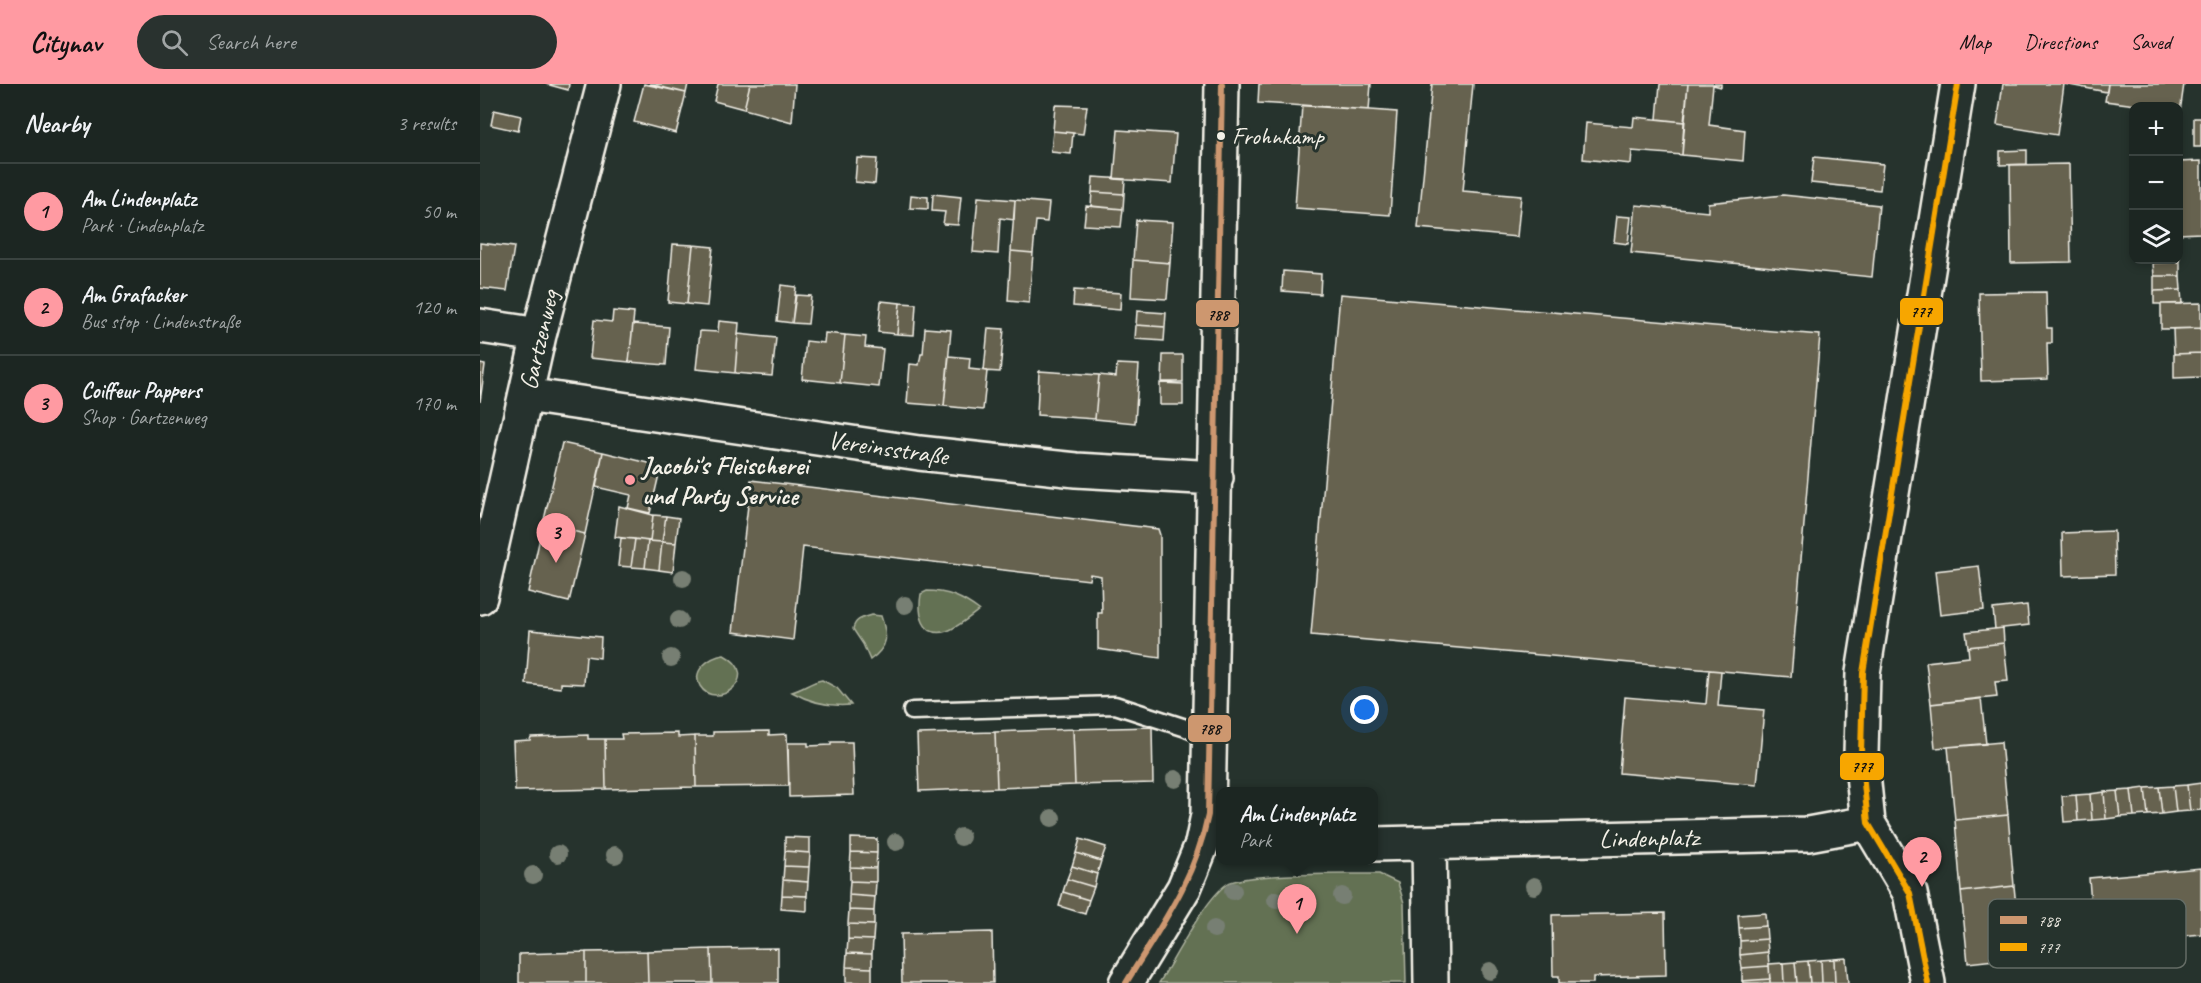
<!DOCTYPE html>
<meta charset="utf-8">
<style>
body{margin:0;font-family:Caveat,sans-serif;background:#29322f;color:#f1f3f6}
.controls{position:absolute;right:18px;top:18px;display:grid;overflow:hidden;border-radius:12px;box-shadow:0 3px 9px #0003}
.controls button{width:54px;height:54px;display:grid;place-items:center;padding:0;border:0;border-bottom:2px solid #3a4340;background:#1c2622;color:#f1f3f6;font:30px sans-serif}
.you{position:absolute;left:885px;top:626px;width:21px;height:21px;margin:-15px;border:4px solid #fff;border-radius:50%;background:#1a73e8;box-shadow:0 0 0 9px #1a73e833}
.badge{display:grid;place-items:center;width:39px;height:39px;border-radius:50%;background:#ff9aa2;color:#111;font-size:20px;font-weight:700}
.pin{position:absolute;translate:-50% -50px;filter:drop-shadow(0 2px 3px #0008)}
.pin::after{content:'';position:absolute;top:32px;width:21px;height:18px;background:inherit;clip-path:polygon(0 0,100% 0,50% 100%)}
.popup{position:absolute;left:736px;top:703px;width:162px;height:78px;box-sizing:border-box;display:grid;place-content:center;border-radius:12px;background:#1c2622;filter:drop-shadow(0 2px 4px #0005);font-size:20px;white-space:nowrap;color:#a0a5a5}
.popup b{font-size:22px;color:#f1f3f6}
.popup::after{content:'';position:absolute;left:50%;top:100%;margin-left:-12px;border:12px solid transparent;border-top-color:#1c2622}
.list{margin:0;padding:0;list-style:none}
h2{display:flex;justify-content:space-between;align-items:center;height:78px;margin:0;padding:0 24px;font-size:26px}
h2 small{font-size:20px;font-weight:400;color:#a0a5a5}
.list li{display:grid;grid-template-columns:39px 1fr auto;gap:18px;align-items:center;box-sizing:border-box;height:96px;padding:0 24px;border-top:2px solid #3a4340}
.list b{display:block;font-size:22px;white-space:nowrap}
.list p{margin:0;font-size:20px;white-space:nowrap;color:#a0a5a5}
.list em{font-size:20px;font-style:normal;color:#a0a5a5}
.icon{flex:none;width:33px;height:33px;fill:none;stroke:currentColor;stroke-width:2;stroke-linecap:round;stroke-linejoin:round}
.map{position:relative;flex:none;width:1721px;height:899px;overflow:hidden}
header{display:flex;align-items:center;gap:36px;box-sizing:border-box;height:84px;padding:0 30px;background:#ff9aa2;color:#111}
header strong{font-size:28px}
nav{display:flex;gap:33px;margin-inline-start:auto;font-size:21px}
.search{width:420px;height:54px;background:#29322f;display:flex;align-items:center;gap:15px;box-sizing:border-box;padding:0 21px;border-radius:33px;color:#a0a5a5;font-size:22px}
main{display:flex}
aside{flex:1;background:#1c2622}
.map>svg:first-child{display:block}
.green{fill:#637153;stroke:#acb19e;stroke-width:1.5}
.building{fill:#66624f;stroke:#f4f1e8;stroke-width:1.5}
.lines{fill:none;stroke-linecap:round;stroke-linejoin:round}
.lane-casing{stroke:#f4f1e8;stroke-width:21}
.street-casing{stroke:#f4f1e8;stroke-width:38}
.lane{stroke:#26332d;stroke-width:16}
.street{stroke:#26332d;stroke-width:33}
.bus-1-casing{stroke:#26332d;stroke-width:10}
.bus-2-casing{stroke:#26332d;stroke-width:10}
.bus-1{stroke:#cd976f;stroke-width:6}
.bus-2{stroke:#f7a600;stroke-width:6}
.tree{fill:#777f73}
.bus-dot{fill:#f4f1e8;stroke:#26332d;stroke-width:2}
.poi-dot{fill:#ff9aa2;stroke:#26332d;stroke-width:2}
.labels{text-anchor:middle;dominant-baseline:central;stroke-width:6;stroke-linejoin:round;paint-order:stroke}
.bus-label{font-size:24px;fill:#f4f1e8;stroke:#26332d;text-anchor:start}
.street-label{font-size:26px;fill:#f4f1e8;stroke:#26332d}
.poi-label{font-size:26px;font-weight:bold;fill:#f4f1e8;stroke:#26332d;text-anchor:start}
.key{fill:#26332d;stroke:#646c65;stroke-width:1.5}
.key-label{font-size:16px;fill:#f4f1e8}
.line-badge{stroke:#26332d;stroke-width:2}
.pale-badge-label{font-size:16px;text-anchor:middle;font-weight:bold;fill:#111}
</style>
<header>
<strong>Citynav</strong>
<div class="search"><svg class="icon" aria-label="search" viewBox="0 0 24 24"><circle cx="10" cy="10" r="6"/><path d="M15 15l6 6"/></svg>Search here</div>
<nav><a>Map</a><a>Directions</a><a>Saved</a></nav>
</header>
<main>
<aside>
<h2>Nearby<small>3 results</small></h2>
<ul class="list">
<li><span class="badge">1</span><div><b>Am Lindenplatz</b><p>Park · Lindenplatz</p></div><em>50 m</em></li>
<li><span class="badge">2</span><div><b>Am Grafacker</b><p>Bus stop · Lindenstraße</p></div><em>120 m</em></li>
<li><span class="badge">3</span><div><b>Coiffeur Pappers</b><p>Shop · Gartzenweg</p></div><em>170 m</em></li>
</ul>
</aside>
<div class="map">
<svg width="1721" height="899" viewBox="0 0 1721 899">
<rect width="100%" height="100%" fill="#26332d"/>
<filter id="ink" filterUnits="userSpaceOnUse"><feTurbulence type="fractalNoise" baseFrequency=".0167" numOctaves="2"/><feDisplacementMap in="SourceGraphic" scale="12" xChannelSelector="R" yChannelSelector="G"/><feConvolveMatrix kernelMatrix="1 2 1 2 8 2 1 2 1" color-interpolation-filters="sRGB"/></filter>
<g filter="url(#ink)">
<path class="green" d="M447 507C468 507 483 514 499 526 490 533 478 543 467 547 441 555 438 528 441 510Z
M391 531 401 532C408 553 409 562 390 576L383 560 373 545C375 535 382 534 391 531Z
M244 571C284 592 236 628 220 602 211 586 230 573 244 571Z
M342 596 357 604 371 621C349 623 331 619 312 608 323 605 331 598 342 596Z
M899 790 918 799 924 819 926 899H679C695 874 725 815 747 800 765 788 872 790 899 790Z"/>
<path class="building" d="M66 0H89L88 6Z
M164 0 206 9 196 49 154 38Z
M169 0H208L206 9Z
M238 0H270L264 25 234 17Z
M270 0H315L312 38 264 25Z
M779 0H891L889 26 778 19Z
M952 0H993L983 107 1041 112 1037 153 938 144Z
M1180 0H1208L1204 38 1177 35Z
M1208 0H1241V3L1233 1 1229 41 1265 46 1263 77 1202 71Z
M1523 0H1584L1577 51 1517 41Z
M1584 0H1628L1627 8Z
M1628 0H1704L1700 28 1698 22H1664L1625 17Z
M575 21 607 22 603 50 573 47Z
M822 21 917 28 910 131 815 124Z
M14 26 41 32 38 47 11 41Z
M1154 33 1204 38 1202 71 1152 67 1151 80 1103 75 1106 39 1153 43Z
M1714 34H1721V63H1714Z
M638 46 696 50 692 99 634 95Z
M573 47 593 49 591 70 571 68Z
M1547 66V80L1520 81V67Z
M1334 73 1403 80 1400 106 1331 99Z
M377 74 397 75 395 100 375 98Z
M1721 77V149L1698 150V78Z
M1589 80 1591 178 1531 179 1530 81Z
M613 93 645 95 644 110 612 108Z
M612 108 644 110 643 125 611 122Z
M453 110 481 113 478 141 463 140 465 128 452 127Z
M431 111 448 113V125L430 124Z
M1303 111 1399 121 1392 193 1151 169 1156 121 1228 128V119Z
M498 113 535 116 534 136 520 134 518 170 493 168Z
M535 116 569 119 567 138 556 137 553 169 531 167Z
M606 122 643 125 641 143 604 141Z
M1137 132 1151 133 1148 160 1134 158Z
M656 136 693 138 690 179 653 176Z
M0 159 34 163 27 207 0 204Z
M193 160 213 161 207 220 188 218Z
M213 161 233 163 227 222 207 220Z
M1698 164 1700 178 1673 179V176H1698Z
M531 167 553 169 549 219 528 217Z
M653 176 690 179 687 215 651 213Z
M1700 178V192H1674L1673 179Z
M803 187 841 190 840 210 802 207Z
M1674 192H1700L1701 206 1674 207Z
M301 201 316 203 312 239 297 237Z
M594 206 641 209 640 226 593 222Z
M1701 206 1702 220H1674V207Z
M1566 208 1567 244H1572V259H1567L1568 295 1501 297 1499 209Z
M860 210 1340 251 1311 593 831 551Z
M316 211 331 212 328 240 312 239Z
M401 217 420 219 417 250 398 248Z
M420 219 436 220 434 251 417 250Z
M1721 219V244L1681 245V220Z
M133 227 154 229 149 278 110 274 114 236 132 238Z
M657 227 686 229 685 243 656 241Z
M239 237 259 239 255 289 216 285 220 247 238 248Z
M153 240 189 243 186 281 149 278Z
M656 241 685 243 684 257 655 255Z
M445 244 471 246 464 322 427 319 430 280 439 281 441 270H443Z
M508 244 524 245 520 288 504 287Z
M1721 244V269L1694 270 1693 245Z
M345 249 365 251 360 299 322 295 326 257 344 259Z
M258 250 296 254 292 292 255 289Z
M365 251 386 253 385 263 403 265 399 303 360 299Z
M1721 269V293L1694 294V270Z
M683 271H703V298H682Z
M469 272 490 274 489 285 507 287 503 326 464 322Z
M0 280 5 281 0 318Z
M637 280 659 281 655 339 615 335 619 291 636 293Z
M559 287 619 291 615 335 557 331Z
M680 299 703 300V321H680Z
M82 359 123 368 105 450 63 440Z
M123 368 181 382 170 429 148 424 151 411 116 403Z
M271 396 678 445 680 451V574L618 565V529H622L621 492 610 490 609 496 323 463 313 556 253 548Z
M139 422 173 431 170 457 135 453Z
M173 431 186 432 182 458 170 457Z
M186 432 199 434 196 459 182 458Z
M63 440 105 450 89 518 48 508Z
M1634 447 1635 490 1583 492 1582 449Z
M141 454 155 455 151 483 138 482Z
M155 455 168 457 165 484 151 483Z
M168 457 182 458 179 486 165 484Z
M182 458 196 459 193 488 179 486Z
M1499 482 1504 526 1460 531 1455 487Z
M1547 521 1549 541 1515 545 1513 525Z
M1523 544 1524 559 1488 563 1486 548Z
M50 546 121 553 120 574 106 572 104 600 81 599V604L46 600Z
M1524 559 1528 597 1515 598 1517 613 1451 620 1446 578 1489 573 1488 563Z
M1229 586 1241 587 1238 622 1284 626 1277 701 1139 689 1145 613 1226 620Z
M1501 614 1506 660 1455 664 1451 620Z
M672 643 673 699 595 701 593 645Z
M593 645 595 701 517 704 515 648Z
M289 647V651L307 650 309 702 216 703 215 652H233V648Z
M515 648 517 704 439 707 437 650Z
M198 649V653L215 652 216 703 126 705 125 655H142L141 650Z
M108 651V655H125L126 705 35 707 33 657 50 656 51 653Z
M351 658H372L374 711 309 713 308 659H328V662L351 661Z
M1521 658 1528 731 1475 736 1468 663Z
M1721 699V726L1710 727 1707 701Z
M1707 701 1710 727 1696 728 1693 702Z
M1693 702 1696 728 1682 730 1679 703Z
M1679 703 1682 730 1668 731 1665 704Z
M1665 704 1668 731 1654 732 1651 706Z
M1651 706 1654 732 1640 733 1637 707Z
M1637 707 1640 733 1626 735 1624 708Z
M1624 708 1626 735 1612 736 1610 710Z
M1610 710 1612 736 1598 737 1596 711Z
M1596 711 1598 737 1584 738 1582 712Z
M1528 731 1534 802 1481 808 1475 736Z
M305 753 330 754V769L305 767Z
M371 754 397 755V769L371 768Z
M600 755 626 763 621 777 596 769Z
M305 767 330 769 329 783 304 782Z
M371 768 397 769 396 784 370 783Z
M596 769 621 777 617 790 592 782Z
M304 782 329 783 328 798 303 796Z
M592 782 617 790 614 803 587 795Z
M370 783 396 784V798L370 797Z
M1721 784V850L1614 860 1609 794Z
M587 795 614 803 609 816 583 808Z
M303 796 328 798 327 812 302 811Z
M370 797 396 798 395 813 369 811Z
M1534 802 1541 873 1488 879 1481 808Z
M583 808 609 816 605 830 579 822Z
M302 811 327 812V827L301 825Z
M369 811 395 813 394 827 369 826Z
M369 826 394 827V841L368 840Z
M1185 829 1186 891 1113 893V899H1079V892H1073L1072 831Z
M1285 829 1286 842 1259 844 1258 831Z
M368 840 394 841 393 856 368 855Z
M1286 842 1287 855 1260 857 1259 844Z
M512 848 513 899H422L421 850Z
M368 855 393 856 392 870 367 869Z
M1287 855 1288 868 1260 871V857Z
M298 864V899H232L231 865Z
M231 865 232 899H168L167 867Z
M167 867 168 899H106V868Z
M106 868V899H39V870Z
M1288 868 1289 882 1262 884 1260 871Z
M367 869 392 870V884L366 883Z
M1366 874 1368 899H1355L1354 875Z
M1354 875 1355 899H1342L1341 876Z
M1341 876 1342 899H1330L1328 877Z
M1328 877 1330 899H1317L1315 878Z
M1315 878 1317 899H1304L1303 879Z
M1303 879 1304 899H1290L1289 880Z
M1289 882 1290 895 1262 897V884Z
M366 883 392 884V899L366 898Z
M1290 895V899H1263L1262 897Z"/>
<g class="lines">
<g class="lane-casing">
<path id="lane" d="M432 627 635 621 706 644 730 654"/>
</g>
<g class="street-casing">
<path id="street" d="M0 242 59 251
M46 311 439 369 596 386 736 394
M0 513 59 251 124 0
M949 759 951 899
M894 760 1328 750 1388 739
M646 899 704 804 722 760 728 731 742 0
M1448 899 1430 809 1388 739 1381 670 1383 589 1478 0"/>
</g>
<use href="#lane" class="lane"/>
<use href="#street" class="street"/>
<g class="bus-1-casing">
<path id="bus-1" d="M646 899C680 843 715 796 728 731L742 0"/>
</g>
<g class="bus-2-casing">
<path id="bus-2" d="M1448 899 1430 809 1388 739 1381 670 1383 589 1478 0"/>
</g>
<use href="#bus-1" class="bus-1"/>
<use href="#bus-2" class="bus-2"/>
</g>
<g class="tree">
<circle cx="203" cy="494" r="9"/>
<circle cx="425" cy="521" r="9"/>
<circle cx="199" cy="536" r="9"/>
<circle cx="191" cy="574" r="9"/>
<circle cx="695" cy="695" r="9"/>
<circle cx="572" cy="734" r="9"/>
<circle cx="481" cy="753" r="9"/>
<circle cx="416" cy="758" r="9"/>
<circle cx="78" cy="770" r="9"/>
<circle cx="135" cy="771" r="9"/>
<circle cx="53" cy="791" r="9"/>
<circle cx="1054" cy="802" r="9"/>
<circle cx="753" cy="807" r="9"/>
<circle cx="862" cy="812" r="9"/>
<circle cx="796" cy="816" r="9"/>
<circle cx="734" cy="845" r="9"/>
<circle cx="1010" cy="887" r="9"/>
</g>
</g>
<circle class="bus-dot" cx="741" cy="52" r="5"/>
<circle class="poi-dot" cx="150" cy="396" r="6"/>
<g class="labels">
<g class="bus-label">
<text x="752" y="52">Frohnkamp</text>
</g>
<g class="street-label">
<text transform="translate(59 256) rotate(-77)">Gartzenweg</text>
<text transform="translate(408 364) rotate(8)">Vereinsstraße</text>
<text transform="translate(1169 754) rotate(-1)">Lindenplatz</text>
</g>
<g class="poi-label">
<text x="162" y="381">Jacobi's Fleischerei<tspan x="162" dy="30">und Party Service</tspan></text>
</g>
</g>
<rect x="1508" y="815" width="198" height="69" rx="9" class="key"/>
<rect x="1520" y="832" width="27" height="8" fill="#cd976f"/>
<rect x="1520" y="859" width="27" height="8" fill="#f7a600"/>
<g class="key-label">
<text x="1558" y="842">788</text>
<text x="1558" y="869">777</text>
</g>
<g class="line-badge">
<rect x="1419" y="213" width="45" height="29" rx="6" fill="#f7a600"/>
<rect x="715" y="215" width="45" height="29" rx="6" fill="#cd976f"/>
<rect x="707" y="630" width="45" height="29" rx="6" fill="#cd976f"/>
<rect x="1359" y="668" width="46" height="29" rx="6" fill="#f7a600"/>
</g>
<g class="pale-badge-label">
<text x="1441" y="233">777</text>
<text x="738" y="236">788</text>
<text x="730" y="650">788</text>
<text x="1382" y="688">777</text>
</g>
</svg>
<div class="controls">
<button>+</button>
<button>−</button>
<button><svg class="icon" aria-label="layers" viewBox="0 0 24 24"><path d="M12 4l9 5-9 5-9-5zM3 14l9 5 9-5"/></svg></button>
</div>
<div class="you"></div>
<div class="pin badge" style="left:817px;top:850px">1</div>
<div class="popup"><b>Am Lindenplatz</b>Park</div>
<div class="pin badge" style="left:1442px;top:803px">2</div>
<div class="pin badge" style="left:76px;top:479px">3</div>
</div>
</main>
